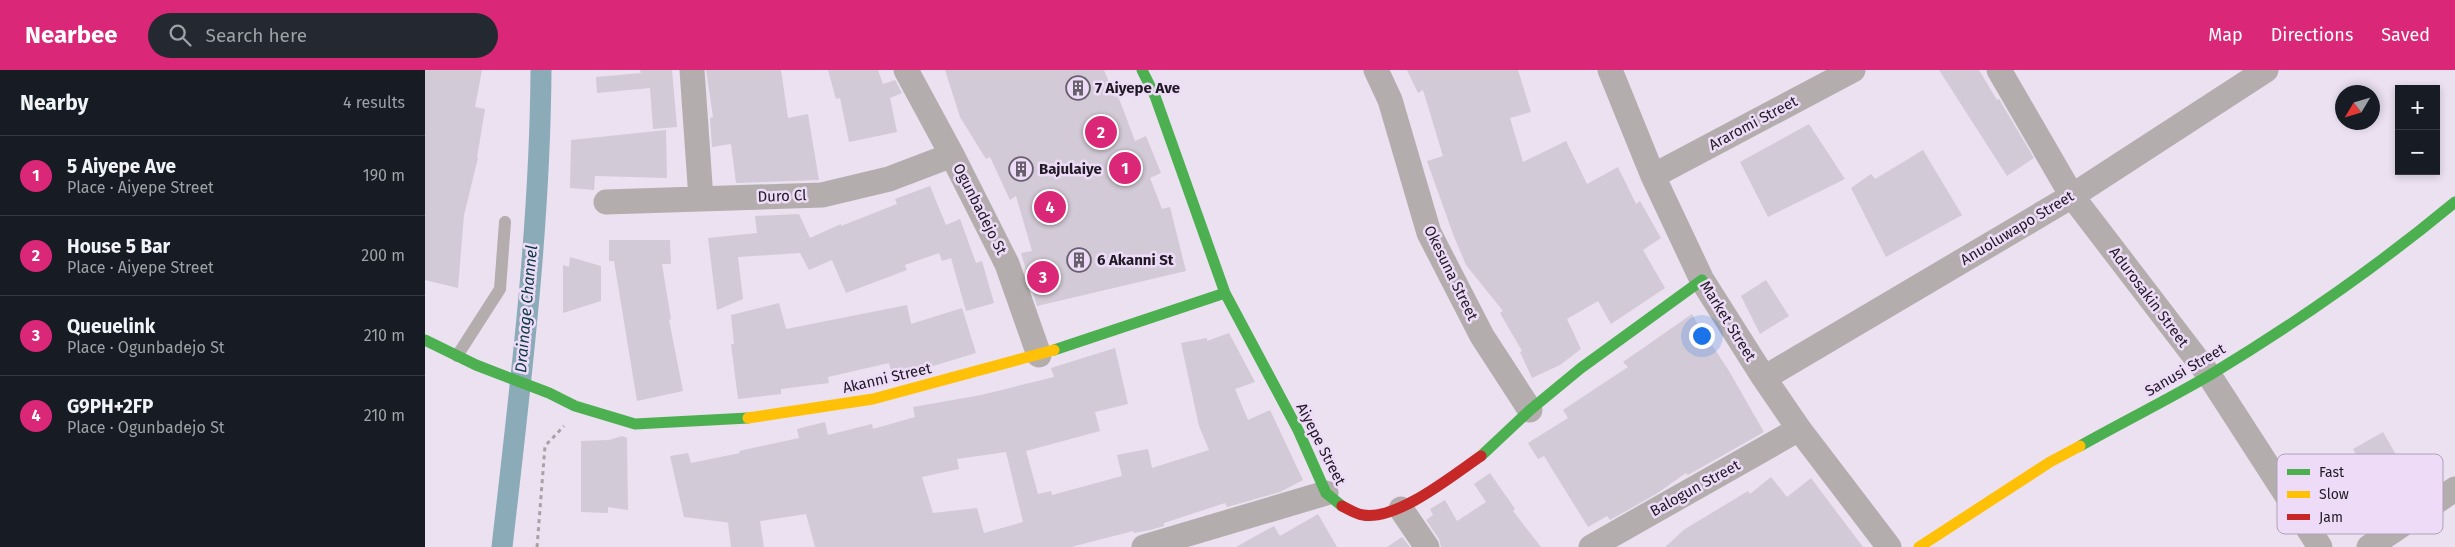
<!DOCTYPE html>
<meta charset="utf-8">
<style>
body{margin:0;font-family:"Fira Sans",sans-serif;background:#242831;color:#f1f3f6}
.controls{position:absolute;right:15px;top:15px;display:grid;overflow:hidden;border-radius:0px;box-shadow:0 2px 8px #0003}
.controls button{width:45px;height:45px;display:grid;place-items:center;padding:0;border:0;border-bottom:1px solid #363941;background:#171b24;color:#f1f3f6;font:25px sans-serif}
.compass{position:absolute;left:1910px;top:15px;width:45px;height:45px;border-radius:50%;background:#171b24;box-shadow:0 2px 8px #0003;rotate:232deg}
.you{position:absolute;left:1276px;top:265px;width:18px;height:18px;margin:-12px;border:4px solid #fff;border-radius:50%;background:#1a73e8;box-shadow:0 0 0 8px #1a73e833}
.badge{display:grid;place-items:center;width:32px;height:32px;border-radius:50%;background:#db2777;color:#fff;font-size:16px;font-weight:700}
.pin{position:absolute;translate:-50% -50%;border:2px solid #fff;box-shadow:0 1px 5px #0006}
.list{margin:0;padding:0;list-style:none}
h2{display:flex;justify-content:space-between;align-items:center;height:65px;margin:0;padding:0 20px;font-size:21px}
h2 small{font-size:16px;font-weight:400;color:#9ea1a6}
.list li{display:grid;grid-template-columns:32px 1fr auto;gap:15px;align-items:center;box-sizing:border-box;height:80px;padding:0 20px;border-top:1px solid #363941}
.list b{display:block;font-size:19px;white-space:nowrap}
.list p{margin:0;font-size:16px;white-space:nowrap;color:#9ea1a6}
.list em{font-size:16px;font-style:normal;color:#9ea1a6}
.icon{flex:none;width:28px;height:28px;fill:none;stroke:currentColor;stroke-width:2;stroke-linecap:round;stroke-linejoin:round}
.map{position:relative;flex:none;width:2030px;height:477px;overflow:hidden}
header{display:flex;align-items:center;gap:30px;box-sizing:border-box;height:70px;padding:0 25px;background:#db2777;color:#fff}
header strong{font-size:24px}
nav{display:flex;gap:28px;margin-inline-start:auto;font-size:18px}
.search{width:350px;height:45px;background:#242831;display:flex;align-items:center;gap:12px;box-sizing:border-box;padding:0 18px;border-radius:28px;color:#9ea1a6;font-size:19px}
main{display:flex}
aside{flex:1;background:#171b24}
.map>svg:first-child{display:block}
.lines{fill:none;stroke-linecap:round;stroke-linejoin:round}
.canal{stroke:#8cabb9;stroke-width:21}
.building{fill:#d2cad7;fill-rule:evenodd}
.path{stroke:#a9a2a5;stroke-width:3;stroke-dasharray:4 4;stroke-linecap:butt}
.lane{stroke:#b4adad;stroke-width:12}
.street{stroke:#b4adad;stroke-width:25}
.fast{stroke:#4caf50;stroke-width:11}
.slow{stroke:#ffc107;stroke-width:11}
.jam{stroke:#c62828;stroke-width:11}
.labels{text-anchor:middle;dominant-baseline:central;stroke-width:5;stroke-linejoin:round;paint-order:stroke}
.poi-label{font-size:15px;font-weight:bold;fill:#201a24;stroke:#eddbf7;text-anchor:start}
.street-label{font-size:15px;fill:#201a24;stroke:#eddbf7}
.water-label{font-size:16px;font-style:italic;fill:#093944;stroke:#eddbf7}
.key{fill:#eddbf7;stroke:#b0a1b8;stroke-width:1}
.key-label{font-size:14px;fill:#201a24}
</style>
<header>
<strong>Nearbee</strong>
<div class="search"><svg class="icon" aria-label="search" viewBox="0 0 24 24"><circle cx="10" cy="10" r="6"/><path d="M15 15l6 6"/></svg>Search here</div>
<nav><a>Map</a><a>Directions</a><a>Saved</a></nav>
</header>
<main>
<aside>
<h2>Nearby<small>4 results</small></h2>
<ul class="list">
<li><span class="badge">1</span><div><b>5 Aiyepe Ave</b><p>Place · Aiyepe Street</p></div><em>190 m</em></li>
<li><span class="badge">2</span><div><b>House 5 Bar</b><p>Place · Aiyepe Street</p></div><em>200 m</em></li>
<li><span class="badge">3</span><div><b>Queuelink</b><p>Place · Ogunbadejo St</p></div><em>210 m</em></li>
<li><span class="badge">4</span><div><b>G9PH+2FP</b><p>Place · Ogunbadejo St</p></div><em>210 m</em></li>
</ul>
</aside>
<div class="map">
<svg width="2030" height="477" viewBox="0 0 2030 477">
<rect width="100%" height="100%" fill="#ebe1f1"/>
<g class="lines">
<path class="canal" d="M77 477C95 319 115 159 116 0"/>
</g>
<path class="building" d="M0 0H57L50 37 60 39 52 88H53L39 145 33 218 0 210Z
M215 0H247L252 57 228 59 225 18 172 23 171 7 216 3Z
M281 0H356L363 48 383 44 394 110 311 113 306 74 287 77 285 48 288 47Z
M403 0H453L458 14 470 10 477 23 465 28 472 62 424 72 415 28 411 29Z
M520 0H679L690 27 693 26 710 71 721 66 736 103 725 108 737 139 745 137 761 201 612 236 596 183 607 181 591 126 585 130 565 87 561 89 535 47Z
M982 0H1093L1106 42 1085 48 1098 92 1141 71 1162 114 1193 97 1211 134 1215 131 1236 168 1218 180 1240 218 1186 254 1173 231 1142 249 1156 279 1135 295 1107 308 1095 282 1097 281 1075 243 1078 241 1041 195 1028 164 1002 91 1018 86 998 20 993 23Z
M1514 0H1554L1572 30 1574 29 1609 88 1582 106Z
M1384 54 1420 109 1343 147 1315 92Z
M241 60 242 108 170 106 169 120 145 118 146 70Z
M1498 80 1537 145 1461 187 1426 118 1446 104 1450 109Z
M505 116 521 155 535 149 551 193 557 191 569 233 541 241 526 188 517 191 514 183 480 195 482 200 421 223 407 190 384 200 375 183 313 187 318 229 292 240 283 168 332 163 330 146 374 144 385 168 416 154V156L472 134 470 129Z
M184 170H245L246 194H237L246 249 244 250 258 321 212 331 189 191H184Z
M145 187 176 196V231L138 243V195L144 197Z
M1341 210 1364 246 1335 264 1316 226Z
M354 233 361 259 482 235 486 254 537 238 551 283 508 296 466 303 464 293 403 307 404 313 356 319V324L313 329 306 274H309L306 245Z
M1267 244 1285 277 1287 275 1304 301 1339 362 1263 405 1261 403 1231 424 1185 450 1182 446 1163 457 1119 386 1113 389 1103 373 1143 348 1138 340 1203 297 1198 292Z
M804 263 830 312 810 319 823 350 845 340 878 410 855 422 802 437 800 433 739 453V456L725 460 709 463 708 461 646 477H390L381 444 335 451 339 477H306L303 453H306L259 447 245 386 263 383 266 393 315 383 314 381 374 368 372 359 400 352 403 365 447 354 448 359 490 347 488 337 556 325 629 307 626 298 690 278 703 334 670 342 675 361 601 381 613 424 626 421 627 425 697 406 692 385 723 379 727 398 784 380 774 356 756 273 782 268V271ZM581 382 598 452 559 463 552 438 508 443 497 407 534 399 532 389Z
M1958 362 1994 425 1964 442 1928 379Z
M197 366 202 368 203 440 183 437V443L156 442V371L184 370Z
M1065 403 1090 439 1088 441 1116 477H1016L1014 469 1001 450 1008 445 1005 439 1020 430 1032 451 1061 432 1049 414Z
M1346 407 1362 427 1386 408 1438 477H1240L1260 459 1323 421 1325 424Z
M893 444 912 477H811L849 456 855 466Z
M977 467 985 477H962Z"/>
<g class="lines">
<path class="path" d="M112 477 120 376 139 356"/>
<path class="lane" d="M32 286 75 219 80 152"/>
<path class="street" d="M267 0 276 129
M481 0 527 85 582 194 614 285
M951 0 965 30 1004 163 1057 266 1105 340
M1185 0 1228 106 1277 210 1339 308 1374 359 1464 477
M1574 0 1647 126 1784 305 1895 477
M1228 106 1428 0
M181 132 397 125 464 109 527 85
M1339 308 1647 126 1841 0
M976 439 1002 477
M719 477 901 423
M1166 477 1374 359
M1944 477 2030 419"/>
<path class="fast" d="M717 0 730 26 800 223 873 360 901 423 917 436
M0 270 51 295 124 323 150 336 210 354 323 348
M629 280 800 223
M1655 376C1698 352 1742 330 1785 305 1871 253 1953 196 2030 132
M1056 386 1105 340 1156 298 1277 210"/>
<path class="slow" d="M323 348 448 329 629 280
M1494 477 1625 392 1655 376"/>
<path class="jam" d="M917 436C923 439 931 444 938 445 972 451 1028 405 1056 386"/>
</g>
<defs>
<g id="building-ring" transform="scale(1.25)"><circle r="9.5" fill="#eddbf7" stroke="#67606c" stroke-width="1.5"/><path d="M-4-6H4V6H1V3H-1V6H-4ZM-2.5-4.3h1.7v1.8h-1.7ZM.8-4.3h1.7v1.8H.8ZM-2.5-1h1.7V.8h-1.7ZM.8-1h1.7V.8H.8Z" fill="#67606c"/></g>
</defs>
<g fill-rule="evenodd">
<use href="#building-ring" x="653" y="18"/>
<use href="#building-ring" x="596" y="99"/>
<use href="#building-ring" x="654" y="190"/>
</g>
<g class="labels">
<g class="poi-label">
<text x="670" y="18">7 Aiyepe Ave</text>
<text x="614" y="99">Bajulaiye</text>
<text x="672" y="190">6 Akanni St</text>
</g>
<g class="street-label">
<text transform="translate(1328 53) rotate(-28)">Araromi Street</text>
<text transform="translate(357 126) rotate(-2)">Duro Cl</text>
<text transform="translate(555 139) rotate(63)">Ogunbadejo St</text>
<text transform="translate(1592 158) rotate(-31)">Anuoluwapo Street</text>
<text transform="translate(1026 203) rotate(64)">Okesuna Street</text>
<text transform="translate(1724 227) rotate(53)">Adurosakin Street</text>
<text transform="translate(1303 251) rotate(58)">Market Street</text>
<text transform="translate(1760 300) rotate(-30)">Sanusi Street</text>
<text transform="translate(462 308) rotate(-13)">Akanni Street</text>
<text transform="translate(896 374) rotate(63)">Aiyepe Street</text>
<text transform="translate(1270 418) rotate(-29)">Balogun Street</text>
</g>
<g class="water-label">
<text transform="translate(101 239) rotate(-85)">Drainage Channel</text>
</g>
</g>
<rect x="1852" y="384" width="166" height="80" rx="8" class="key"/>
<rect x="1862" y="399" width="23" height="6" fill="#4caf50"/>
<rect x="1862" y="421" width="23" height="7" fill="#ffc107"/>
<rect x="1862" y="444" width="23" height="6" fill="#c62828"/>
<g class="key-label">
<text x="1894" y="407">Fast</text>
<text x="1894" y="429">Slow</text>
<text x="1894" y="452">Jam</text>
</g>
</svg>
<div class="controls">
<button>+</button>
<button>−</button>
</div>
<svg class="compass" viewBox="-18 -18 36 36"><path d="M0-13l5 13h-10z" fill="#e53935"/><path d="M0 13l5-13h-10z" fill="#9ea1a6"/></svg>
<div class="you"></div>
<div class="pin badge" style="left:700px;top:98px">1</div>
<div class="pin badge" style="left:676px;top:62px">2</div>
<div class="pin badge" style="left:618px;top:207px">3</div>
<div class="pin badge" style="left:625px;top:137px">4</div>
</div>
</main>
